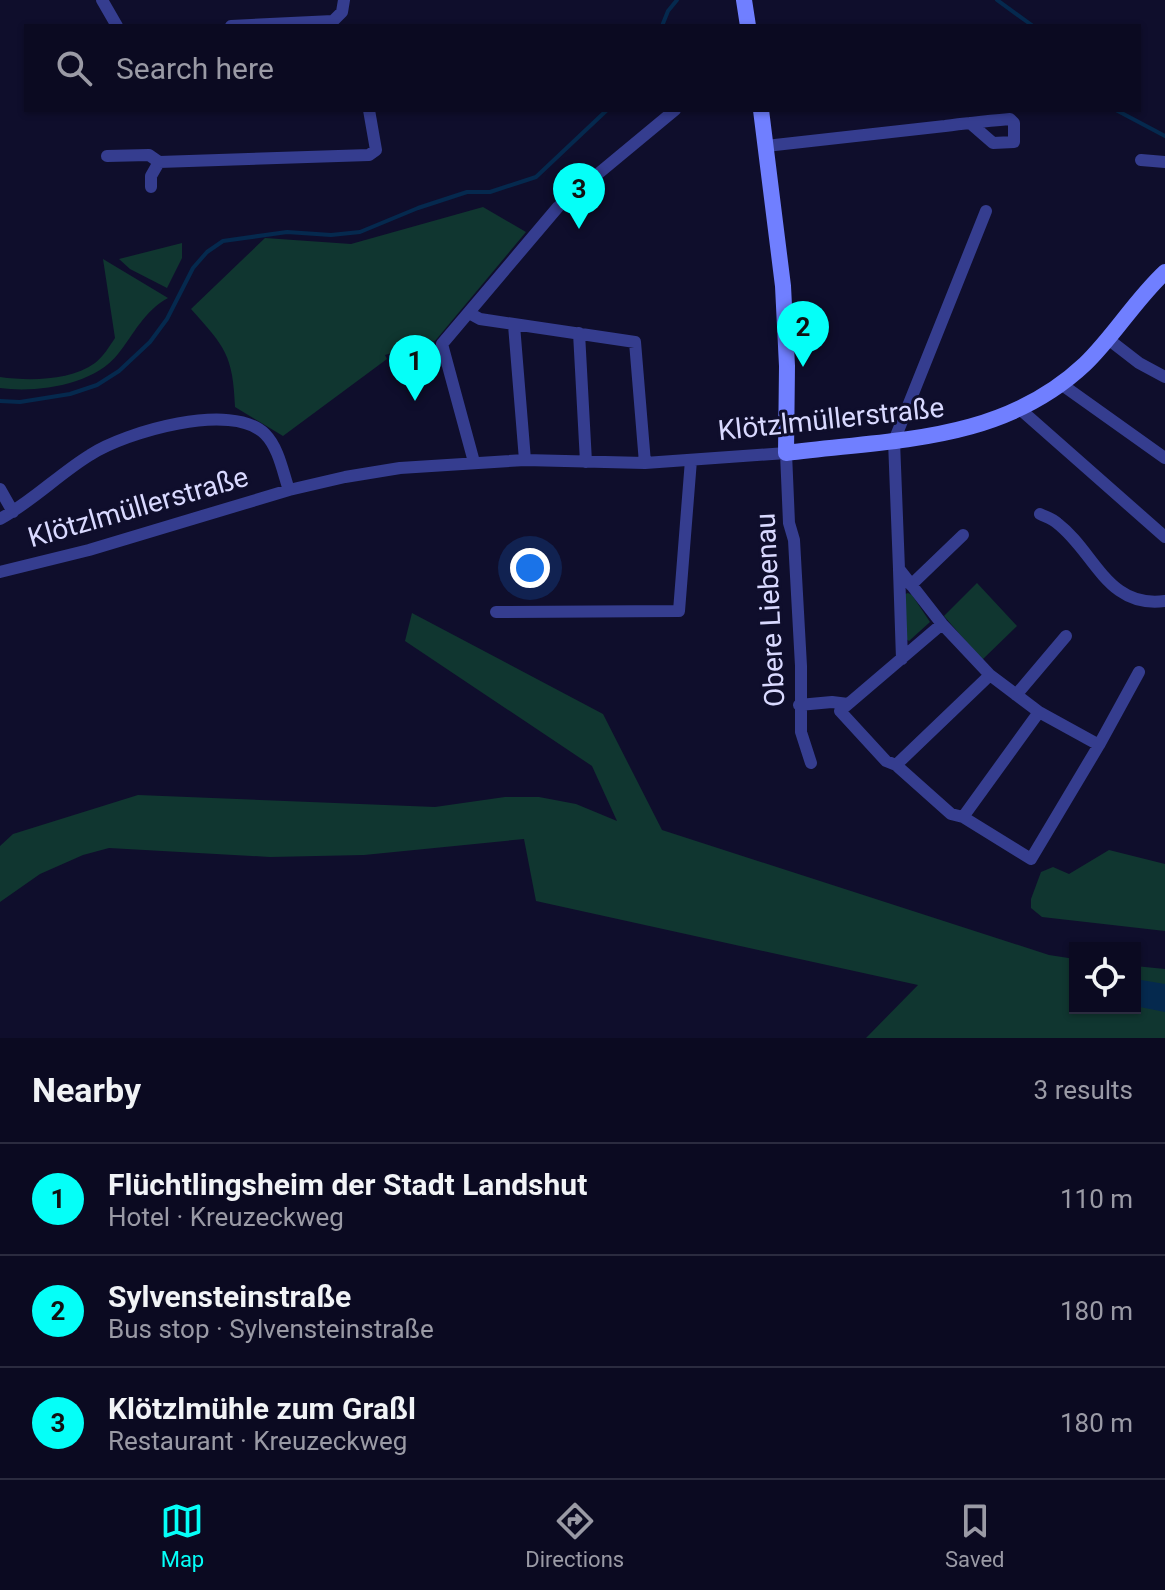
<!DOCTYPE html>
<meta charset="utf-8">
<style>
body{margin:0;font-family:Roboto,sans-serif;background:#19182e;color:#f1f3f6}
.controls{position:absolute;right:24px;bottom:24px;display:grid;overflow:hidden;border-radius:0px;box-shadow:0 2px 6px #0004}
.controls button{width:72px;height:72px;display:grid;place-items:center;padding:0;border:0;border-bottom:2px solid #2b2b3f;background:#0b0a21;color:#f1f3f6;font:40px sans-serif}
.you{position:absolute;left:530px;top:568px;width:28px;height:28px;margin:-20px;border:6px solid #fff;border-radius:50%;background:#1a73e8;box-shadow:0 0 0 12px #1a73e833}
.badge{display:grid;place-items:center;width:52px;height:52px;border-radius:50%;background:#05fff8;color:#111;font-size:26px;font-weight:700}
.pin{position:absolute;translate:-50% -66px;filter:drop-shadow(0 2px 4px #0008)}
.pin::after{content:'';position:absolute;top:42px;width:28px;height:24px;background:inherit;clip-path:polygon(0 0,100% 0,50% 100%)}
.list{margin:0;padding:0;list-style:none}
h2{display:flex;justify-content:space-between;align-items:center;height:104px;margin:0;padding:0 32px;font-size:34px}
h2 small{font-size:26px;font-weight:400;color:#9a9aa5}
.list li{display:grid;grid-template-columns:52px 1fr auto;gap:24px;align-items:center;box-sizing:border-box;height:112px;padding:0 32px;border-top:2px solid #2b2b3f}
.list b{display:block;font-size:30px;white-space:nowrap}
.list p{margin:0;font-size:26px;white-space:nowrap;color:#9a9aa5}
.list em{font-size:26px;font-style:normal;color:#9a9aa5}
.icon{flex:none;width:44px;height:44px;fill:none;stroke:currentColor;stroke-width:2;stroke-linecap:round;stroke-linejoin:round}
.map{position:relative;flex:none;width:1165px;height:1038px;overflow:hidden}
.search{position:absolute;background:#0b0a21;box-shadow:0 2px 6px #0004;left:24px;right:24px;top:24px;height:88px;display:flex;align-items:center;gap:20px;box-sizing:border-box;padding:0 28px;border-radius:0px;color:#9a9aa5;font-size:30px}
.sheet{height:440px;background:#0b0a21}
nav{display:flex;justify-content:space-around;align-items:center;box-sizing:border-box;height:112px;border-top:2px solid #2b2b3f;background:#0b0a21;font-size:22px;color:#9a9aa5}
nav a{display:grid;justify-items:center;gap:4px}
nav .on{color:#05fff8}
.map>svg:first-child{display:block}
.green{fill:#103630}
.water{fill:#05294e}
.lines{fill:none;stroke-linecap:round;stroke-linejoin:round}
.stream{stroke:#05294e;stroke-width:4}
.street{stroke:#353d8f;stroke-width:12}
.secondary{stroke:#707fff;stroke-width:16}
.labels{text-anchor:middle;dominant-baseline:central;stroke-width:6;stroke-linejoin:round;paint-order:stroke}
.street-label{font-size:28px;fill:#d9d9ff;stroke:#0f0e2c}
</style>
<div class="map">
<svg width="1165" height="1038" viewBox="0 0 1165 1038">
<rect width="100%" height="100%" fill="#0f0e2c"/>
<path class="green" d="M483 207 526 232 435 341 385 355 387 359 283 436 235 407C233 355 225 347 191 309L265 238 351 244Z
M182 243V258L167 288 130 269 119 259Z
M103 259 168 298C144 311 134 334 118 354 94 385 37 393 0 388V377C29 381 70 381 95 363 103 357 109 347 115 338Z
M977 583 1017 626 982 660 944 616Z
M908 593 912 595 930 622 909 641 906 639 905 594Z
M412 613 603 714 662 830 1049 955 1075 959V1008H1135V966L1165 969V1038H866L918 985 536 901 524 839 364 855 270 857 109 848 83 855 40 874 0 902V846L13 834 138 795 435 807 505 797H539L576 804 617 821 592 766 405 641Z
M1109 850 1165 864V931L1042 917 1031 908V899L1041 872 1053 867 1069 874Z"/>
<path class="water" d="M1135 979 1165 984V1012L1135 1006Z"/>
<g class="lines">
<path class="stream" d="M997 0 1033 26
M662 26 668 11 677 0
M1116 110 1165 136
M0 401 20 402 70 394 97 385 119 371 150 342 167 319 193 268 207 252 223 241 287 232 331 235 360 232 418 208 467 192H490L536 177 607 110"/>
<path class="street" d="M102 0 117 26
M231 26 333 21 342 12 344 0
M766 146 945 126C967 123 988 121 1010 119L1014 123V142L993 143 970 123
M107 156 149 155 159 162 151 176V187
M1141 160 1165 162
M159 162 369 155 376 150 369 110
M986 211 894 441 899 569 942 624 990 675 1039 712 1099 745 1139 672
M469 313 480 319 635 342 645 463
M514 325 525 460
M579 333 586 462
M1108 339 1139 363 1165 377
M1061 384 1165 458
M1021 410 1165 537
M474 462 442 344 558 207 675 110
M0 489 13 512
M1040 514C1046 517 1053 519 1057 523 1095 552 1107 609 1165 601
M0 519C33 501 59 474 90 455 125 432 232 401 265 434 279 448 283 473 289 490
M899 570 902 659
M0 572 89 550 289 490 345 477 400 468 525 460 645 463 786 453 789 523 794 540 801 666V732L811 763
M911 585 963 535
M496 612 679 611 691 460
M942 624 840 711 886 761 896 765 951 814 963 817 1031 859 1099 745
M1016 695 1066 636
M799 705 832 702 848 704
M896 765 990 675
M963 817 1039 712"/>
<path class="secondary" d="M744 0 748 26
M761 110 783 286 787 366 786 453C893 439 1001 443 1085 364 1114 336 1135 300 1165 272"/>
</g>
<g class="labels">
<g class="street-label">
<text transform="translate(831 419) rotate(-6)">Klötzlmüllerstraße</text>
<text transform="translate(138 507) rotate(-16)">Klötzlmüllerstraße</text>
<text transform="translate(770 610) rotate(-93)">Obere Liebenau</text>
</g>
</g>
</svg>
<div class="controls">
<button><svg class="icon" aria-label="locate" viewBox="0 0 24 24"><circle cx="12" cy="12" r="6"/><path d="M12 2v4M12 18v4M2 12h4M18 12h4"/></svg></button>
</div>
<div class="you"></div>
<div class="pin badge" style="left:415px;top:401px">1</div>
<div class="pin badge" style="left:803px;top:367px">2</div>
<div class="pin badge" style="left:579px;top:229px">3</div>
<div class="search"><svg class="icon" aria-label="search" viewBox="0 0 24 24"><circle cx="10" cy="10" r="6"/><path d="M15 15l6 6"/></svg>Search here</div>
</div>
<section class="sheet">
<h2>Nearby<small>3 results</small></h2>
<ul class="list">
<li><span class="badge">1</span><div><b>Flüchtlingsheim der Stadt Landshut</b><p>Hotel · Kreuzeckweg</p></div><em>110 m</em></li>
<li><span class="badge">2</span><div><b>Sylvensteinstraße</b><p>Bus stop · Sylvensteinstraße</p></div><em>180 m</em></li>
<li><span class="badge">3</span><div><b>Klötzlmühle zum Graßl</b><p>Restaurant · Kreuzeckweg</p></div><em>180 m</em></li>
</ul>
</section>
<nav>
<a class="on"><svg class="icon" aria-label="map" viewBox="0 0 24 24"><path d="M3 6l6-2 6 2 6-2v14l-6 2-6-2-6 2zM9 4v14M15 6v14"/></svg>Map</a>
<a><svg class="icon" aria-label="directions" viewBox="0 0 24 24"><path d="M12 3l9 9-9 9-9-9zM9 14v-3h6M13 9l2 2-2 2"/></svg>Directions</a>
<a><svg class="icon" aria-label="saved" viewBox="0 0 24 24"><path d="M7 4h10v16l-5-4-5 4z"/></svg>Saved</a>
</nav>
